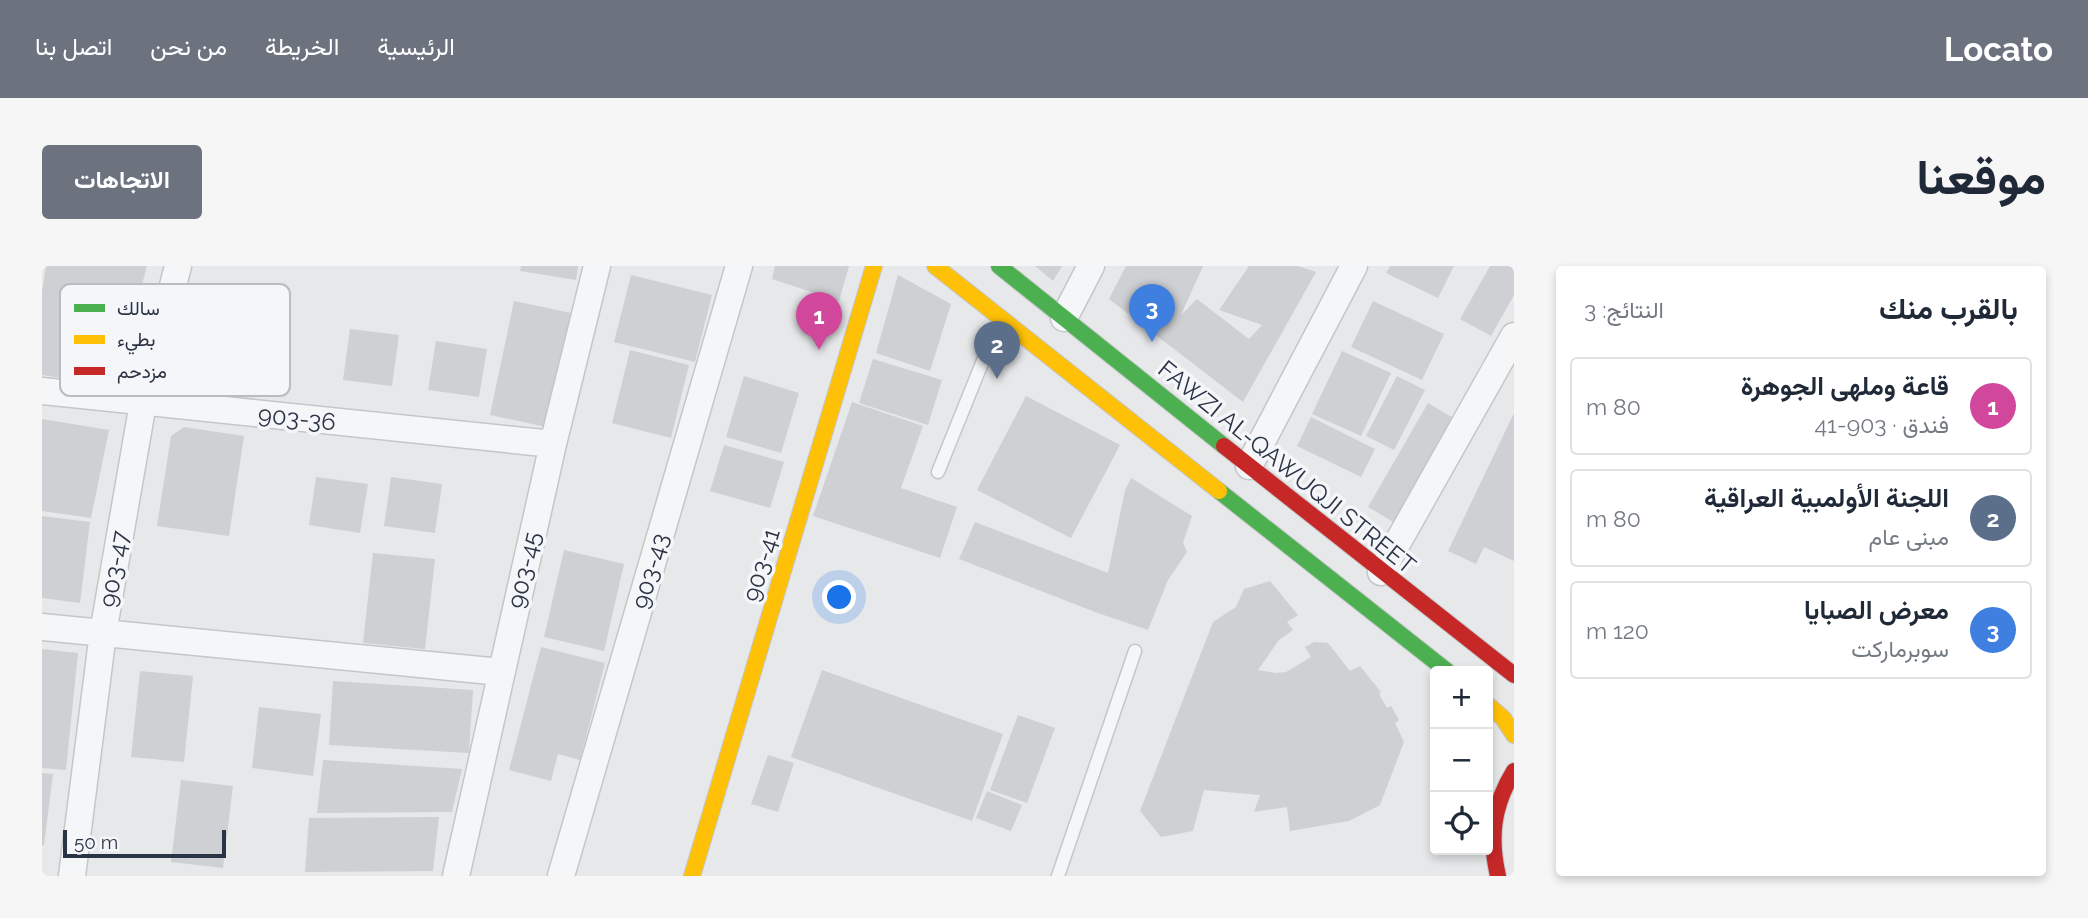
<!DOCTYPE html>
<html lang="ar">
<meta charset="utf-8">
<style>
body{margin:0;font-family:Raleway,Vazirmatn,sans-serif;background:#f6f6f7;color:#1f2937;direction:rtl}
.controls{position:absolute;right:21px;bottom:21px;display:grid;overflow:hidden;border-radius:7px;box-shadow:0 4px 10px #0003}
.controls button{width:63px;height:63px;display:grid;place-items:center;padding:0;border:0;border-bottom:2px solid #e0e1e3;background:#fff;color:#1f2937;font:35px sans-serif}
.scale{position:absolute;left:21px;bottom:18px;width:163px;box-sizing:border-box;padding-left:7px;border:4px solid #2b3445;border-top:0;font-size:19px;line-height:24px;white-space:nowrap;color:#2b3445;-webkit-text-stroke:5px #f4f6f9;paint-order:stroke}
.you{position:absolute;left:798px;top:332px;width:24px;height:24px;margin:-18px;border:5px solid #fff;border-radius:50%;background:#1a73e8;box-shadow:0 0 0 10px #1a73e833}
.badge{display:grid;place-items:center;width:46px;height:46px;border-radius:50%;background:#6c737f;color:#fff;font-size:23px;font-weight:700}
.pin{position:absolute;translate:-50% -58px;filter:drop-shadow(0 2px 4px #0008)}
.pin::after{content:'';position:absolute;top:37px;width:24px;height:21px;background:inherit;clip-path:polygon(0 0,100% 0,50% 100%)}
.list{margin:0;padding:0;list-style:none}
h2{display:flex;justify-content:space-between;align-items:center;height:91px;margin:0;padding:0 28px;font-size:30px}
h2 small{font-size:23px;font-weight:400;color:#747a83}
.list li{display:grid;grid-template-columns:46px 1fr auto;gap:21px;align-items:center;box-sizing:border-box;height:98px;margin:0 14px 14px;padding:0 14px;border:2px solid #e0e1e3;border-radius:7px}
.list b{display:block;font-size:26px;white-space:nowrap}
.list p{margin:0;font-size:23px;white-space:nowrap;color:#747a83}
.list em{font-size:23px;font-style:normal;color:#747a83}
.icon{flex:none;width:38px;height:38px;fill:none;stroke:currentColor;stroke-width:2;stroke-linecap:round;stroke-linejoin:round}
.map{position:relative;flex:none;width:1472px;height:610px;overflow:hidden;direction:ltr;border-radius:7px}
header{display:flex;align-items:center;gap:42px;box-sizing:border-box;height:98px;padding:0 35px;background:#6c737f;color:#fff}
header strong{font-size:33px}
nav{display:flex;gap:38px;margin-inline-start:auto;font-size:24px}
.intro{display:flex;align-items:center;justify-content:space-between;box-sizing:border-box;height:168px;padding:0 42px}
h1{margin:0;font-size:49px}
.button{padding:18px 32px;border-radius:7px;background:#6c737f;color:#fff;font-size:24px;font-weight:700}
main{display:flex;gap:42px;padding:0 42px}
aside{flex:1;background:#fff;border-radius:7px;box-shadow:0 4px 10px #0003}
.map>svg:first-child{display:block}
.building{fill:#ced0d3}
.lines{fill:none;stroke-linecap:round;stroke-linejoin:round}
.lane-casing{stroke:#c4c6c8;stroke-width:15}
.street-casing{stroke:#c4c6c8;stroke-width:29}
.fast-casing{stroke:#c4c6c8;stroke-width:18}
.slow-casing{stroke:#c4c6c8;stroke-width:18}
.jam-casing{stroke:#c4c6c8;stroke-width:18}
.lane{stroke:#f5f6f7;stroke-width:12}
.street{stroke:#f5f6f7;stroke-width:26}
.fast{stroke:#4caf50;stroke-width:16}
.slow{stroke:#ffc107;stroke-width:16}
.jam{stroke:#c62828;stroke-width:16}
.labels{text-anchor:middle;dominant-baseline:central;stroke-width:7;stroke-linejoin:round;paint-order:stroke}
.street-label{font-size:24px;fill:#2b3445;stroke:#f4f6f9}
.key{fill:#f4f6f9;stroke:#b8bcc3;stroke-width:2}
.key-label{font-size:19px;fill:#2b3445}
</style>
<header>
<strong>Locato</strong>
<nav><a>الرئيسية</a><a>الخريطة</a><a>من نحن</a><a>اتصل بنا</a></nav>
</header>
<div class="intro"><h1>موقعنا</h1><a class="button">الاتجاهات</a></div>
<main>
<aside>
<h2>بالقرب منك<small>النتائج: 3</small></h2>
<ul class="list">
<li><span class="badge" style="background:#d1479c">1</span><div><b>قاعة وملهى الجوهرة</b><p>فندق · 903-41</p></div><em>80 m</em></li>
<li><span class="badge" style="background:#5c6f8a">2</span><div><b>اللجنة الأولمبية العراقية</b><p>مبنى عام</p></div><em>80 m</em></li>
<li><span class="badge" style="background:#3f7fe0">3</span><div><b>معرض الصبايا</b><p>سوبرماركت</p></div><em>120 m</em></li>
</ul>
</aside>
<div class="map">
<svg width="1472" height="610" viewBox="0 0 1472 610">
<rect width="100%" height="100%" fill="#e6e8ea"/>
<path class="building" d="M4 0H105L94 41 106 45 89 112 71 120 0 109V26Z
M479 0H536L534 14 478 5Z
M733 0H807L797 35 730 13Z
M993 0H1020L1011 15Z
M1084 0H1161L1139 49 1155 33 1207 73 1220 59 1177 44 1207 0H1256L1274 6 1201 136 1067 33Z
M1348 0H1412L1396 32 1344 7Z
M1448 0H1472V29L1449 70 1418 53Z
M589 9 670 29 653 96 572 76Z
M856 9 909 38 888 105 834 87Z
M472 35 529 47 504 161 448 149Z
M1331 35 1402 68 1380 114 1309 81Z
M308 63 357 69 350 120 301 114Z
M394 75 445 83 437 131 386 124Z
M588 84 647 99 629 172 570 157Z
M1300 85 1349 107 1319 170 1270 148Z
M831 93 900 114 886 159 817 137Z
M702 110 757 127 739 187 684 171Z
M1355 110 1383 124 1352 184 1324 170Z
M984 130 1078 179 1029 272 935 224Z
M810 136 881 160 859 222 915 241 898 292 771 250Z
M1386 137 1413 153 1353 257 1326 241Z
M1472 147V295L1442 281 1434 298 1406 285Z
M1269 151 1333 183 1319 211 1255 180Z
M0 153 67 164 49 252 0 245Z
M142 161 202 170 187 270 115 260 129 170Z
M682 179 742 196 728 242 668 225Z
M274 211 326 218 318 267 267 259Z
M349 211 400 218 393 267 342 260Z
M1089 212 1150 250 1141 277 1145 286 1126 314 1106 364 1053 346 917 293 933 256 1066 307 1083 224Z
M0 250 48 256 38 337 0 332Z
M522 284 582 298 562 385 502 371Z
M331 287 393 293 383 383 321 377Z
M1228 315 1256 349 1245 356 1251 364 1237 374 1216 404 1234 407 1244 406 1269 391 1263 381 1272 376 1286 377 1308 405 1318 400 1339 426 1337 428 1345 442 1349 440 1357 454 1353 457 1362 476 1338 539 1307 555 1248 565 1245 541 1212 546 1218 529 1162 524 1151 565 1119 571 1098 545 1171 356 1194 341 1202 323Z
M499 381 563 397 538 494 516 488 509 515 467 504Z
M0 383 36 387 24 504 0 502Z
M780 404 961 468 930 555 749 491Z
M98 405 151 410 142 496 89 491Z
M291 415 431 424 427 487 287 479Z
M217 441 279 448 271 510 210 502Z
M976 449 1013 462 985 537 948 524Z
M726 489 752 497 736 546 709 538Z
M281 494 420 503 410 546 275 547Z
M0 507 11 508 2 579H0Z
M139 514 191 520 181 602 129 596Z
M945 525 980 539 969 565 934 552Z
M397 551 391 605 263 606 267 552Z"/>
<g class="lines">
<g class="lane-casing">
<path id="lane" d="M896 206 957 55
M1016 610 1093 385"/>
</g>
<g class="street-casing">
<path id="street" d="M1022 52 1049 0
M0 125 511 178
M1207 200 1312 0
M1339 306 1472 70
M0 361 459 406
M30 610 61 367 101 137 136 0
M414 610 511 178 555 0
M519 610 697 0"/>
</g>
<g class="fast-casing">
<path id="fast" d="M957 0 1182 180
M1177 225 1405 405"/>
</g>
<g class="slow-casing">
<path id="slow" d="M893 0 1177 225
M1446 439 1461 452 1472 469
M650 610 832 0"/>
</g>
<g class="jam-casing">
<path id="jam" d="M1182 180 1472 409
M1456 610C1447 571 1451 539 1472 505"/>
</g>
<use href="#lane" class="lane"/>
<use href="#street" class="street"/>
<use href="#fast" class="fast"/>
<use href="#slow" class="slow"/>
<use href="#jam" class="jam"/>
</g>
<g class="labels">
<g class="street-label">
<text transform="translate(255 152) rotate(6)">903-36</text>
<text transform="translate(1245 201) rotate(39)">FAWZI AL-QAWUQJI STREET</text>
<text transform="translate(719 299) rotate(-73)">903-41</text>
<text transform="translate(72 303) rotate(-80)">903-47</text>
<text transform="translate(482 304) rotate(-77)">903-45</text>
<text transform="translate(608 305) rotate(-74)">903-43</text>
</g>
</g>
<rect x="18" y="18" width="230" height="112" rx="10" class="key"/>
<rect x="32" y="38" width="31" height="8" fill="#4caf50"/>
<rect x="32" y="69" width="31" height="9" fill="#ffc107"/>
<rect x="32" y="101" width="31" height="8" fill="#c62828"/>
<g class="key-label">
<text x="75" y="49">سالك</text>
<text x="75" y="80">بطيء</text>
<text x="75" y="112">مزدحم</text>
</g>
</svg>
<div class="controls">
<button>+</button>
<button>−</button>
<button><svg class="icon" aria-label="locate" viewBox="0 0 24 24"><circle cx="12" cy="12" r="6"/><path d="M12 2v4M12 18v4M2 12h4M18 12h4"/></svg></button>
</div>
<div class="scale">50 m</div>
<div class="you"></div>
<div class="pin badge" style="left:777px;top:84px;background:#d1479c">1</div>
<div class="pin badge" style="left:955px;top:113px;background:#5c6f8a">2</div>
<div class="pin badge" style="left:1110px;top:76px;background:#3f7fe0">3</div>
</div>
</main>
